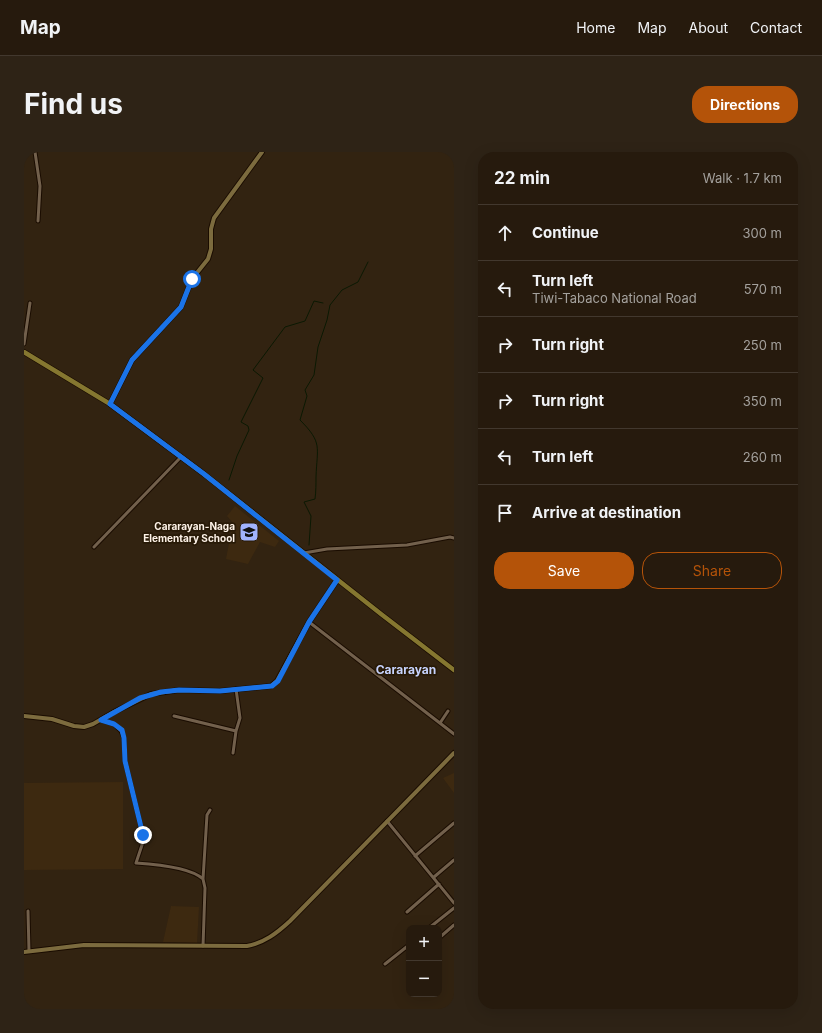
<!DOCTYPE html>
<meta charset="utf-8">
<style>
body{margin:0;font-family:Inter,sans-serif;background:#2e2316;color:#f1f3f6}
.controls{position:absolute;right:12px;bottom:12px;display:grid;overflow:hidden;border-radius:8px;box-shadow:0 4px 16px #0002}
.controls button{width:36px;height:36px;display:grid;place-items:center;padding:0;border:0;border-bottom:1px solid #42382e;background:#261a0d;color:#f1f3f6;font:20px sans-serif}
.stop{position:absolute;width:12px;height:12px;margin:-9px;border:3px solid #1a73e8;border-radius:50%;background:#fff}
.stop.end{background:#1a73e8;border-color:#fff;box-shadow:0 1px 4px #0008}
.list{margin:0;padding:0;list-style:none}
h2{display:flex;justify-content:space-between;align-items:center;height:52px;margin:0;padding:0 16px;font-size:17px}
h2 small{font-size:13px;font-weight:400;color:#a4a19d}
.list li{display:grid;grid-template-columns:26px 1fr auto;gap:12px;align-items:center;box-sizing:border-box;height:56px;padding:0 16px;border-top:1px solid #42382e}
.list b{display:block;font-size:15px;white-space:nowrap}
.list p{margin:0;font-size:13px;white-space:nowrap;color:#a4a19d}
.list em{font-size:13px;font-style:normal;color:#a4a19d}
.actions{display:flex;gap:8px;padding:12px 16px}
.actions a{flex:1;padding:9px 0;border:1px solid #b45309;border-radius:16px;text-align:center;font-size:14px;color:#b45309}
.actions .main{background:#b45309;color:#fff}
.icon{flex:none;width:22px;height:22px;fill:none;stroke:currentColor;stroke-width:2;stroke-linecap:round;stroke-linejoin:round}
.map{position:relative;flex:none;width:430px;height:857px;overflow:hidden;border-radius:16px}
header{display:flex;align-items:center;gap:24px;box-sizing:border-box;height:56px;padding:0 20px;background:#261a0d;border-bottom:1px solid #42382e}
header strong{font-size:19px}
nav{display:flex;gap:22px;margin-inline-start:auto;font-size:14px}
.intro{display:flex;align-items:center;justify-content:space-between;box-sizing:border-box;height:96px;padding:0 24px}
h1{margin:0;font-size:28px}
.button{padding:10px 18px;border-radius:16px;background:#b45309;color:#fff;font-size:14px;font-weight:700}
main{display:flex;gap:24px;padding:0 24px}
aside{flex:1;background:#261a0d;border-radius:16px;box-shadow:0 4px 16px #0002}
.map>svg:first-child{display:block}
.built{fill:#3d2910}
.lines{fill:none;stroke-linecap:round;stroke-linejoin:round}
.stream{stroke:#0b1903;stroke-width:1}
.street-casing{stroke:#1a0c00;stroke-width:5}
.secondary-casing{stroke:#1a0c00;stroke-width:6}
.primary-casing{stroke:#1a0c00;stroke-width:6}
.street{stroke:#72604c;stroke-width:3}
.secondary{stroke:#7c6b3e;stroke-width:4}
.primary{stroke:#857730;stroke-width:4.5}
.route{stroke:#1a73e8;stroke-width:5}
.labels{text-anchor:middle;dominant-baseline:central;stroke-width:3.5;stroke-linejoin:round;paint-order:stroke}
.poi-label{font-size:10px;font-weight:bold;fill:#fdf2e7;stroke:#281a07;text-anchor:end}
.quarter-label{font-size:12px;font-weight:bold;fill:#c7d3fd;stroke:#281a07}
</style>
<header>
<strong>Map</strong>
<nav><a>Home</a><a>Map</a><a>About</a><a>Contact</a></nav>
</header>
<div class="intro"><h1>Find us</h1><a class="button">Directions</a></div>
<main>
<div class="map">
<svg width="430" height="857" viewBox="0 0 430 857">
<rect width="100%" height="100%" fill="#322311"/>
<path class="built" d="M211 354 255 389 251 395 236 390 224 412 202 407 209 371 203 364Z
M430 621V641L419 626Z
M99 630V717L0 718V631Z
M147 754 175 755 173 791 139 790Z"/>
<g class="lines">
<path class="stream" d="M205 328 213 304 225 278 224 274 217 270 239 226 229 218 261 175 281 169 290 149 299 151
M285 393 287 364 280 350 291 347C292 339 292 332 292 325 293 295 299 291 276 268L283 244 281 238 290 223 294 195 303 168 306 153 318 138 334 130 344 110"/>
<g class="street-casing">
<path id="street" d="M11 0 16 34 14 69
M0 192 6 151
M70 395 157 305
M280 401 303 397 383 393 426 385 430 386
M285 470 430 582
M150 564 212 579 216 566 212 537
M77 568 90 572 97 579 100 586 101 609 119 683 118 693 112 711C128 712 166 715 179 727L181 736 179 794
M416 571 424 559
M209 601 212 579
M363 669 430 751
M391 704 430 671
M410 725 430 708
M179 727 183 663 186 658
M4 759 5 799
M383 760 415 732
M405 776 430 756
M415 786 430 773
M361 812 385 793"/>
</g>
<g class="secondary-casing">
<path id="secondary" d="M86 252 108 208 157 155 168 127 184 107 187 97V77L190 66 238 0
M0 564 28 567 50 574 60 575 69 572 90 560 127 542 155 538 196 539 247 534 253 529 285 470 313 428
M0 800 60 793 223 794C240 791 253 781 266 769L430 601"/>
</g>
<g class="primary-casing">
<path id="primary" d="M0 200 86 252 180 322 357 462 430 518"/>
</g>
<use href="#street" class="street"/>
<use href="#secondary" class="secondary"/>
<use href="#primary" class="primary"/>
</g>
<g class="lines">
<path class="route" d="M119 683 101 609 100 586 98 578 90 572 77 568 116 546 137 540 155 538 196 539 248 534 254 529 285 470 313 428 180 322 86 252 108 208 157 155 168 127"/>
</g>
<defs>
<g id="school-square" transform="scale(1)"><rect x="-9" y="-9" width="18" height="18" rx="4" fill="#a1b3fd" stroke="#281a07"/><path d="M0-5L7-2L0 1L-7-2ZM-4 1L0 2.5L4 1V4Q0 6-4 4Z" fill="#111"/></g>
</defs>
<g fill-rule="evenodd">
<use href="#school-square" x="225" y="380"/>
</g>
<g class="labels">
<g class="poi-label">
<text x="211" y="374">Cararayan-Naga<tspan x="211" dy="12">Elementary School</tspan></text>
</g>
<g class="quarter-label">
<text x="382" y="517">Cararayan</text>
</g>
</g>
</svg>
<div class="controls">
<button>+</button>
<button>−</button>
</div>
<div class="stop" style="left:168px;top:127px"></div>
<div class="stop end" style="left:119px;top:683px"></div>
</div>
<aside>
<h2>22 min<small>Walk · 1.7 km</small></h2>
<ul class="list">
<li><svg class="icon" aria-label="ahead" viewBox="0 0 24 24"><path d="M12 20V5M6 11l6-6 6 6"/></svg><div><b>Continue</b></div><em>300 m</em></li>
<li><svg class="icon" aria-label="left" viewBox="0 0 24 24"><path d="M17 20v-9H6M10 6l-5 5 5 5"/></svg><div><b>Turn left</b><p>Tiwi-Tabaco National Road</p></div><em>570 m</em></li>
<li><svg class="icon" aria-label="right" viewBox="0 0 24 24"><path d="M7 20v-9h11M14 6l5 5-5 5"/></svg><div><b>Turn right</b></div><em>250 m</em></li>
<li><svg class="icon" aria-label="right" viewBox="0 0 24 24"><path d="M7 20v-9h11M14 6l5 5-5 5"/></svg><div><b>Turn right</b></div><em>350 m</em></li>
<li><svg class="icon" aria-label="left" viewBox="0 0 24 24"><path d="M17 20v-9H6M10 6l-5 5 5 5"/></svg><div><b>Turn left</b></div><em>260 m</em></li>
<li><svg class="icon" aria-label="arrive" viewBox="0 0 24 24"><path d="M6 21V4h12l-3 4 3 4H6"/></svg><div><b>Arrive at destination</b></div></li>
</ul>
<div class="actions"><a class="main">Save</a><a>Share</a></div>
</aside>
</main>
